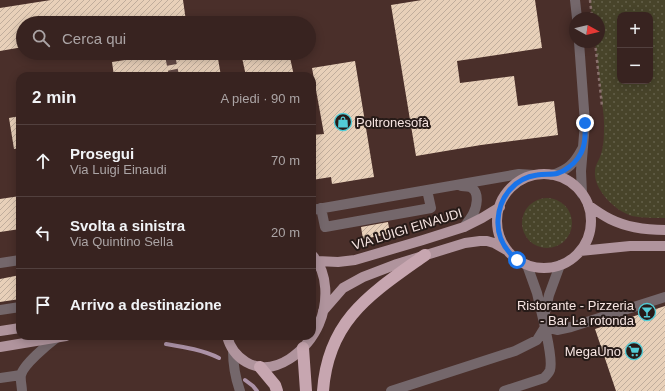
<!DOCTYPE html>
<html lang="it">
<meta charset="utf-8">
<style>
body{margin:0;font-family:Arial,sans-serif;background:#3f2b29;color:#f1f3f6}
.controls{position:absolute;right:12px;top:12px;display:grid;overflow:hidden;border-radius:8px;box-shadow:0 2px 10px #0003}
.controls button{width:36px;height:36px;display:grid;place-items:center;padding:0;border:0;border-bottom:1px solid #52403e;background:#382320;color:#f1f3f6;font:20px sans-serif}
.compass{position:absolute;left:569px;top:12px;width:36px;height:36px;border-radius:50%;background:#382320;box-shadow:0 2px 10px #0003;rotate:98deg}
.stop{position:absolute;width:12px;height:12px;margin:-9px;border:3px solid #1a73e8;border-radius:50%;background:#fff}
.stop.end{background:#1a73e8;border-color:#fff;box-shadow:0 1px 4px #0008}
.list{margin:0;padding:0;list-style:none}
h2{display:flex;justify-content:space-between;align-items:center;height:52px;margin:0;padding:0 16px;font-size:17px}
h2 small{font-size:13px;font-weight:400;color:#aba4a5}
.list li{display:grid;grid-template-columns:26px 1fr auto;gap:12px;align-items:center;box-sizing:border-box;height:72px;padding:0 16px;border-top:1px solid #52403e}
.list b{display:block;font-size:15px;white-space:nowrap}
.list p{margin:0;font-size:13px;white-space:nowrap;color:#aba4a5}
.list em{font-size:13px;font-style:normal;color:#aba4a5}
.icon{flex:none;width:22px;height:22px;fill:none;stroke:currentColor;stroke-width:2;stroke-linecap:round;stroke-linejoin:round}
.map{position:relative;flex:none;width:665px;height:391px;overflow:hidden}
.search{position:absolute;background:#382320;box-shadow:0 2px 10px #0003;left:16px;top:16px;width:300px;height:44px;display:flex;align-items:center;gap:10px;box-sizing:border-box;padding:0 14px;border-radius:22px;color:#aba4a5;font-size:15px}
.panel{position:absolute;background:#382320;box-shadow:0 2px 10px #0003;left:16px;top:72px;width:300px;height:268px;border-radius:12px}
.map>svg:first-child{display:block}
.grass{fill:url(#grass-dots);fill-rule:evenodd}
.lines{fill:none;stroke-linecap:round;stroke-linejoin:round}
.stream{stroke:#ac92a7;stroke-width:4}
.building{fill:url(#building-hatch)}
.minor-tunnel{stroke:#644a46;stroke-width:10;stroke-dasharray:10 5;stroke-linecap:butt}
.path{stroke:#89716d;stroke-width:2.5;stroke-dasharray:3 3;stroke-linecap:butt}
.minor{stroke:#74676b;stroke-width:10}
.major{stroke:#b0949d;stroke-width:10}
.highway{stroke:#c7a6b0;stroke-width:12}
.route{stroke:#1a73e8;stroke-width:5}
.labels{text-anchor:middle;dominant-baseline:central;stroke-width:4;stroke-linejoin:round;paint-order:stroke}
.poi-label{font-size:13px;fill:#f7e5e2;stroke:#271b18;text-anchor:end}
.street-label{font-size:13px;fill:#f7e5e2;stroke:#271b18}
</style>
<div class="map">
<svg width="665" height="391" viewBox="0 0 665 391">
<defs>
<pattern id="grass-dots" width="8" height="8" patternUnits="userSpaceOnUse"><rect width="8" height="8" fill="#48442a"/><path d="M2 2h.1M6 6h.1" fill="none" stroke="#635f49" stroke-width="1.8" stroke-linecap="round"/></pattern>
<pattern id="building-hatch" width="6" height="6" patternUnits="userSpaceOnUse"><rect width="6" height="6" fill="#e8d0b9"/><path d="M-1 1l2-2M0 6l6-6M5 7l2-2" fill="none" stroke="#c0ad9c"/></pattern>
</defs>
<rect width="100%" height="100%" fill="#4a2f2a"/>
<path class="grass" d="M590 0H665V218C654 218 643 218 632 216 615 211 593 189 595 171 595 166 598 162 600 157 604 147 604 135 604 124 604 114 602 104 601 94 599 76 597 59 595 42H599V18H592ZM620 15H650V81H620Z
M522 223a25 25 0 1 1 50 0a25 25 0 1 1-50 0Z"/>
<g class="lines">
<path class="stream" d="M166 344C184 347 203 350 219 358
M245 380 253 386 257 391"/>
</g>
<path class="building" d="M51 0H183L186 21 172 23H23V47L0 51V8Z
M422 0H535L542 48 457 61 460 83 514 76 518 106 554 101 558 135 481 145 416 156 391 5Z
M181 53H217L221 76H114L112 62 138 58 139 60 164 56 166 60 170 61 175 59 176 54Z
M241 53H289L294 76H246Z
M355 61 374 177 332 184 331 177 312 180V135L324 134 312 68Z
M20 116V148L14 149 9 118Z
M20 196V229L0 232V199Z
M388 222 390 234 363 239 361 227Z
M20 275V299L0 302V279Z
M665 306V391H616L595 329Z"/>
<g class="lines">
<path class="minor-tunnel" d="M170 55 174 76"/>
<path class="path" d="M590 0 592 18
M595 42 602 106"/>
<path class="minor" d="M575 0 577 18
M579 42 585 123 581 171 582 194
M170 53V55
M552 175C568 170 574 164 582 149
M461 186C465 186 470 186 473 189 479 194 477 207 473 214 471 218 467 223 464 227
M321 208 325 227 431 208 427 190
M312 210 519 174 534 175
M0 263 20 260
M527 265 537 293 545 327 557 330 571 327 665 297
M0 310 20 307
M544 317 549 295 560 265
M233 350C233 365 235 377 240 391
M0 378 21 375
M22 391C22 387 20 379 21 375 23 365 47 345 56 338
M391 391 515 351 537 340 545 327
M504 391 544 378C546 376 549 373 550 370 553 360 547 338 545 327"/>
<path class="major" d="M497 221a47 47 0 1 1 94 0a47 47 0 1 1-94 0Z
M588 205C595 210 602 215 610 219 626 227 647 230 665 230
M580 251 630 246H665
M317 261 338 262 355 260 423 240 464 227 482 218 500 207
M323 311 343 288 363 277 397 264 465 243 480 241H487L494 243 508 251
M0 331 20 328
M227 336C230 348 236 356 246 362 275 379 308 350 319 324 328 303 329 273 312 255
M0 347 66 336"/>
<path class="highway" d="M303 348 306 391
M260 367 275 385 277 391
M323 391C328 319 372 293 425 255"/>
</g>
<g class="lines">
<path class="route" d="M517 260C505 250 497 236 498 220 499 198 514 178 537 175 550 173 557 177 569 167 575 163 581 155 583 148 586 140 585 131 585 123"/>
</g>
<defs>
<g id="shop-ring" transform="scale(0.9)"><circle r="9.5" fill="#271b18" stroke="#52ccd6" stroke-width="1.5"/><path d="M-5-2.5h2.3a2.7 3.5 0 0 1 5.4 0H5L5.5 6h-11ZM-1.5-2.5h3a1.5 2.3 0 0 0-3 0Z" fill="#52ccd6"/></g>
<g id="bar-ring" transform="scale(0.9)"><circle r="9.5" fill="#271b18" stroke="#52ccd6" stroke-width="1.5"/><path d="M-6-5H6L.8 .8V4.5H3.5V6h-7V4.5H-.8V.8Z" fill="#52ccd6"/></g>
<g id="supermarket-ring" transform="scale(0.9)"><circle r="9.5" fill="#271b18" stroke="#52ccd6" stroke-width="1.5"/><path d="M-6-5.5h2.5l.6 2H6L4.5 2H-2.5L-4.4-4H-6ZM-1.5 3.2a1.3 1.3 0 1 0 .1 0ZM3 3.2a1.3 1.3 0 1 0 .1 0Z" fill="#52ccd6"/></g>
</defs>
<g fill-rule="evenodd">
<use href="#shop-ring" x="343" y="122"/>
<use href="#bar-ring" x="647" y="312"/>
<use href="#supermarket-ring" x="634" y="351"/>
</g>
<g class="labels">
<g class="poi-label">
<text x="356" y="122" text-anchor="start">Poltronesofà</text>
<text x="634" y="305">Ristorante - Pizzeria<tspan x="634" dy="15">- Bar La rotonda</tspan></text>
<text x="621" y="351">MegaUno</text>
</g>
<g class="street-label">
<text transform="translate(407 229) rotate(-17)">VIA LUIGI EINAUDI</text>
</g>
</g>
</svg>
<div class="controls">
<button>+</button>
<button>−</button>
</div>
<svg class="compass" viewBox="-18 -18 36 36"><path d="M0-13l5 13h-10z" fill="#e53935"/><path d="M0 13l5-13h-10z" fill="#aba4a5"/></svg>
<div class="stop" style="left:517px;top:260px"></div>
<div class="stop end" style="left:585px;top:123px"></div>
<div class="search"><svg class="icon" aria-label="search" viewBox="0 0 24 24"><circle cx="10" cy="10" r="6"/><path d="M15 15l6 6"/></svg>Cerca qui</div>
<section class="panel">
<h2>2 min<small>A piedi · 90 m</small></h2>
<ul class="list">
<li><svg class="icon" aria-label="ahead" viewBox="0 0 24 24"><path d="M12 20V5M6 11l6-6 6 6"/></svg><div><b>Prosegui</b><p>Via Luigi Einaudi</p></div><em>70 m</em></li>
<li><svg class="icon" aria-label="left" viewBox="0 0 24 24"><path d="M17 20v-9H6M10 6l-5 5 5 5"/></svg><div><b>Svolta a sinistra</b><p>Via Quintino Sella</p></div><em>20 m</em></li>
<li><svg class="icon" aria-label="arrive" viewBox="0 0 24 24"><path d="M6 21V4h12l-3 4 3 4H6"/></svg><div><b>Arrivo a destinazione</b></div></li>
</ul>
</section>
</div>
